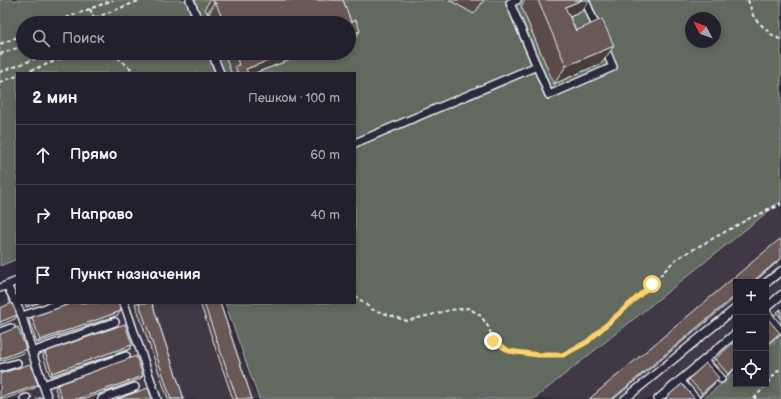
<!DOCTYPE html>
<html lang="ru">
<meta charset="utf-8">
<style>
body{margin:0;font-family:"Balsamiq Sans",sans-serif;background:#2f2d3a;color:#f1f3f6}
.controls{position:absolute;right:12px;bottom:12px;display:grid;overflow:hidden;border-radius:0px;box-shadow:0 2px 6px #0003}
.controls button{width:36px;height:36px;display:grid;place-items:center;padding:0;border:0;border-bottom:1px solid #403e4a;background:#23202e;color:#f1f3f6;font:20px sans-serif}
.compass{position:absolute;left:685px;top:12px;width:36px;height:36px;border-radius:50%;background:#23202e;box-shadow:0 2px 6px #0003;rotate:311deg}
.stop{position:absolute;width:12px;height:12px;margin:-9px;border:3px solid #ffd166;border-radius:50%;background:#fff}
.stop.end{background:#ffd166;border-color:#fff;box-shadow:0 1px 4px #0008}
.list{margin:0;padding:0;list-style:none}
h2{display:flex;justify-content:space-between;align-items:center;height:52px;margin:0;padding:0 16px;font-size:17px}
h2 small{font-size:13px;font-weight:400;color:#a3a3aa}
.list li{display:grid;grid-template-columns:26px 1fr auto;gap:12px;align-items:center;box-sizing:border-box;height:60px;padding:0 16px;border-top:1px solid #403e4a}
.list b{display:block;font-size:15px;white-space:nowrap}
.list em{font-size:13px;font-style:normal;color:#a3a3aa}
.icon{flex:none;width:22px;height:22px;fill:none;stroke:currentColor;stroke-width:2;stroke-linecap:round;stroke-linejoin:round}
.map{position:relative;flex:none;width:781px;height:399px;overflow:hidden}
.search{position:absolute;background:#23202e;box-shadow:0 2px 6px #0003;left:16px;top:16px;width:340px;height:44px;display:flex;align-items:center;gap:10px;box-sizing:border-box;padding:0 14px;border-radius:22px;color:#a3a3aa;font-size:15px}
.panel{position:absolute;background:#23202e;box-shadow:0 2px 6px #0003;left:16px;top:72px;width:340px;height:232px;border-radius:0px}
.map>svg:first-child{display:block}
.built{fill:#403844}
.green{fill:#626b5f;stroke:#a5aeac;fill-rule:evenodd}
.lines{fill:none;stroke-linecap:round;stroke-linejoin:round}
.lane-casing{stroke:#e8f1f8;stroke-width:10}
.path{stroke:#e8f1f8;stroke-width:2;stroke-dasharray:4 3;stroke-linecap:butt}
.lane{stroke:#2f2a3d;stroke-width:7}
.wall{fill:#5a4c4a;stroke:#e8f1f8}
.shaded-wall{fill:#4a3e3c;stroke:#e8f1f8}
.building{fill:#695856;stroke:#e8f1f8}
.route{stroke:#ffd166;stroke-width:5}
</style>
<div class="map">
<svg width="781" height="399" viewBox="0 0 781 399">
<rect width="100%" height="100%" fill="#2f2a3d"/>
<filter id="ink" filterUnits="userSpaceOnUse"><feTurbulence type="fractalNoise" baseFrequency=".025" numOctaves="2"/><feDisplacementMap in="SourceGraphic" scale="8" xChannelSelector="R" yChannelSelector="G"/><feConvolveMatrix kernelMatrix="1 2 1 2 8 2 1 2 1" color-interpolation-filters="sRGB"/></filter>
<g filter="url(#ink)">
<path class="built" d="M781 201V338L766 351V282H736V376L709 399H534Z
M17 295V303H221L257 399H0V303Z"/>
<path class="green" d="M0 0H781V201L534 399H259L225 303H355V73H17V259L0 266ZM691 18H715V42H691ZM23 23H349V53H23Z
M781 336V399H703L736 372V384H766V348Z"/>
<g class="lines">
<g class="lane-casing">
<path id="lane" d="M190 0 199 23
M517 0 510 3 549 95 613 67 604 46
M585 0 598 31
M212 53 220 73
M355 143 537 66
M766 283 781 271
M7 285 22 316 32 352 48 399
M0 288 17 281
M124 303 157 399
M766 308 781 295
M766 312 780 330
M22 316 61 303
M0 332 11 328
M32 352 115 322
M704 360 721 379
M0 368 17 363
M680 380 696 399
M43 385 126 356
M24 399 27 398
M102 399 135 387
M625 399 736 308
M658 399 736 333"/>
</g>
<path class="path" d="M748 0 754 18 771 34 781 40
M90 9 96 23
M53 23 113 0
M82 23 141 0
M0 44 23 35
M112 53 136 73
M0 54 23 46
M0 72 51 53
M24 73 76 53
M0 82 17 76
M766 210 781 203
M355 295 371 309 407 321 450 310 469 308 481 316 489 328 493 341 509 351 538 355H563L587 343 652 284 676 259 750 218 781 205
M754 399 781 367"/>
<use href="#lane" class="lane"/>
</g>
<path class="wall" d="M210 0H343L351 22 360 31 353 41 349 42V23H213L209 13H207L205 8Z
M449 0H484L474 14Z
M525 0H590L581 12 570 17 576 31 602 63 554 84 521 6Z
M224 53H308L255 73H231V72Z
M25 303H39L26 307Z
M135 303H152L184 399H168Z
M200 303H220L252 399H233Z
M781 309V325L774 316 777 312Z
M118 315 37 343 29 321 32 317Z
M130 349 50 376 43 356 45 352Z
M715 359 736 368 726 377 712 362Z
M143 376 140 379 85 399H59L55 388 57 385Z
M719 378 717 381 700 397 687 382 689 379Z"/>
<path class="shaded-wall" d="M582 0H590L581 12 553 24 565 7Z
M214 3H216L209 13H207Z
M360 31 353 41 349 42V36L350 35Z
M614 46 602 63 554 84 566 66Z
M289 53H308L255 73H243L246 69Z
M781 258V259L754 282H752Z
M736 295V297L614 399H612Z
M31 303H39L26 307 29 304Z
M121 311 118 315 37 343 40 340Z
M17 315 15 319 0 325V322Z
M780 333 778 336 766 346V345Z
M132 345 130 349 50 376 52 373Z
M26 349 24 353 0 361V359Z
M736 367V368L726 377 728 374Z
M143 376 140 379 85 399H78Z
M719 378 717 381 700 397 702 393Z
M38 385 35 388 5 399H0V398Z"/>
<path class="building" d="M213 0H343L351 22 356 20 360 31 350 35 349 34V23H224L216 3H214Z
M538 0H582L565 7 576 31 602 19 614 46 566 66Z
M235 53H289L246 69 248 73H238L235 66 239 65Z
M781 238V258L752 282H736V295L612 399H589Z
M12 303 17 315 0 322V308Z
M73 303H118L121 311 40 340 32 317Z
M139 303H152L184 399H171Z
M204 303H220L252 399H237Z
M781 309V318L777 312Z
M768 319 780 333 766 345V320Z
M125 324 132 345 52 373 45 352Z
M18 327 26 349 0 359V334Z
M733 343 736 346V367L728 374 715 359Z
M136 356 143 376 78 399H62L57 385Z
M706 363 719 378 702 393 689 379Z
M30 364 38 385 0 398V374Z
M682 384 695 399H664Z
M148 388 152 399H117Z
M42 397V399H36Z"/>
</g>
<g class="lines" filter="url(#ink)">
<path class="route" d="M493 341 509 351 538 355H563L587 342 652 284"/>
</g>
</svg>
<div class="controls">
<button>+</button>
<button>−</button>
<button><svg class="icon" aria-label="locate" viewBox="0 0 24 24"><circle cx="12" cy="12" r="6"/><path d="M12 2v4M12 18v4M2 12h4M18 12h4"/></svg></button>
</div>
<svg class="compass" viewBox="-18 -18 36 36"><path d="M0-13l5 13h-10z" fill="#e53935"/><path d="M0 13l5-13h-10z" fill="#a3a3aa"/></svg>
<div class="stop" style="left:652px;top:284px"></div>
<div class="stop end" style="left:493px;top:341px"></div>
<div class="search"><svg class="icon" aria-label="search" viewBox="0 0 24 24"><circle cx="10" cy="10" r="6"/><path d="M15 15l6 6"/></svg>Поиск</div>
<section class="panel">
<h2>2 мин<small>Пешком · 100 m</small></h2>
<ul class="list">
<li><svg class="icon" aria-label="ahead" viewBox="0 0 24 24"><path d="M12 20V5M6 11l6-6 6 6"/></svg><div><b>Прямо</b></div><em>60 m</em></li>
<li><svg class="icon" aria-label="right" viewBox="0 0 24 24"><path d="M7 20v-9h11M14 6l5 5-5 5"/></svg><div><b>Направо</b></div><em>40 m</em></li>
<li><svg class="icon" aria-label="arrive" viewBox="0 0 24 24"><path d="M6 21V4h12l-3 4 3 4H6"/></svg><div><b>Пункт назначения</b></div></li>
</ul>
</section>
</div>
